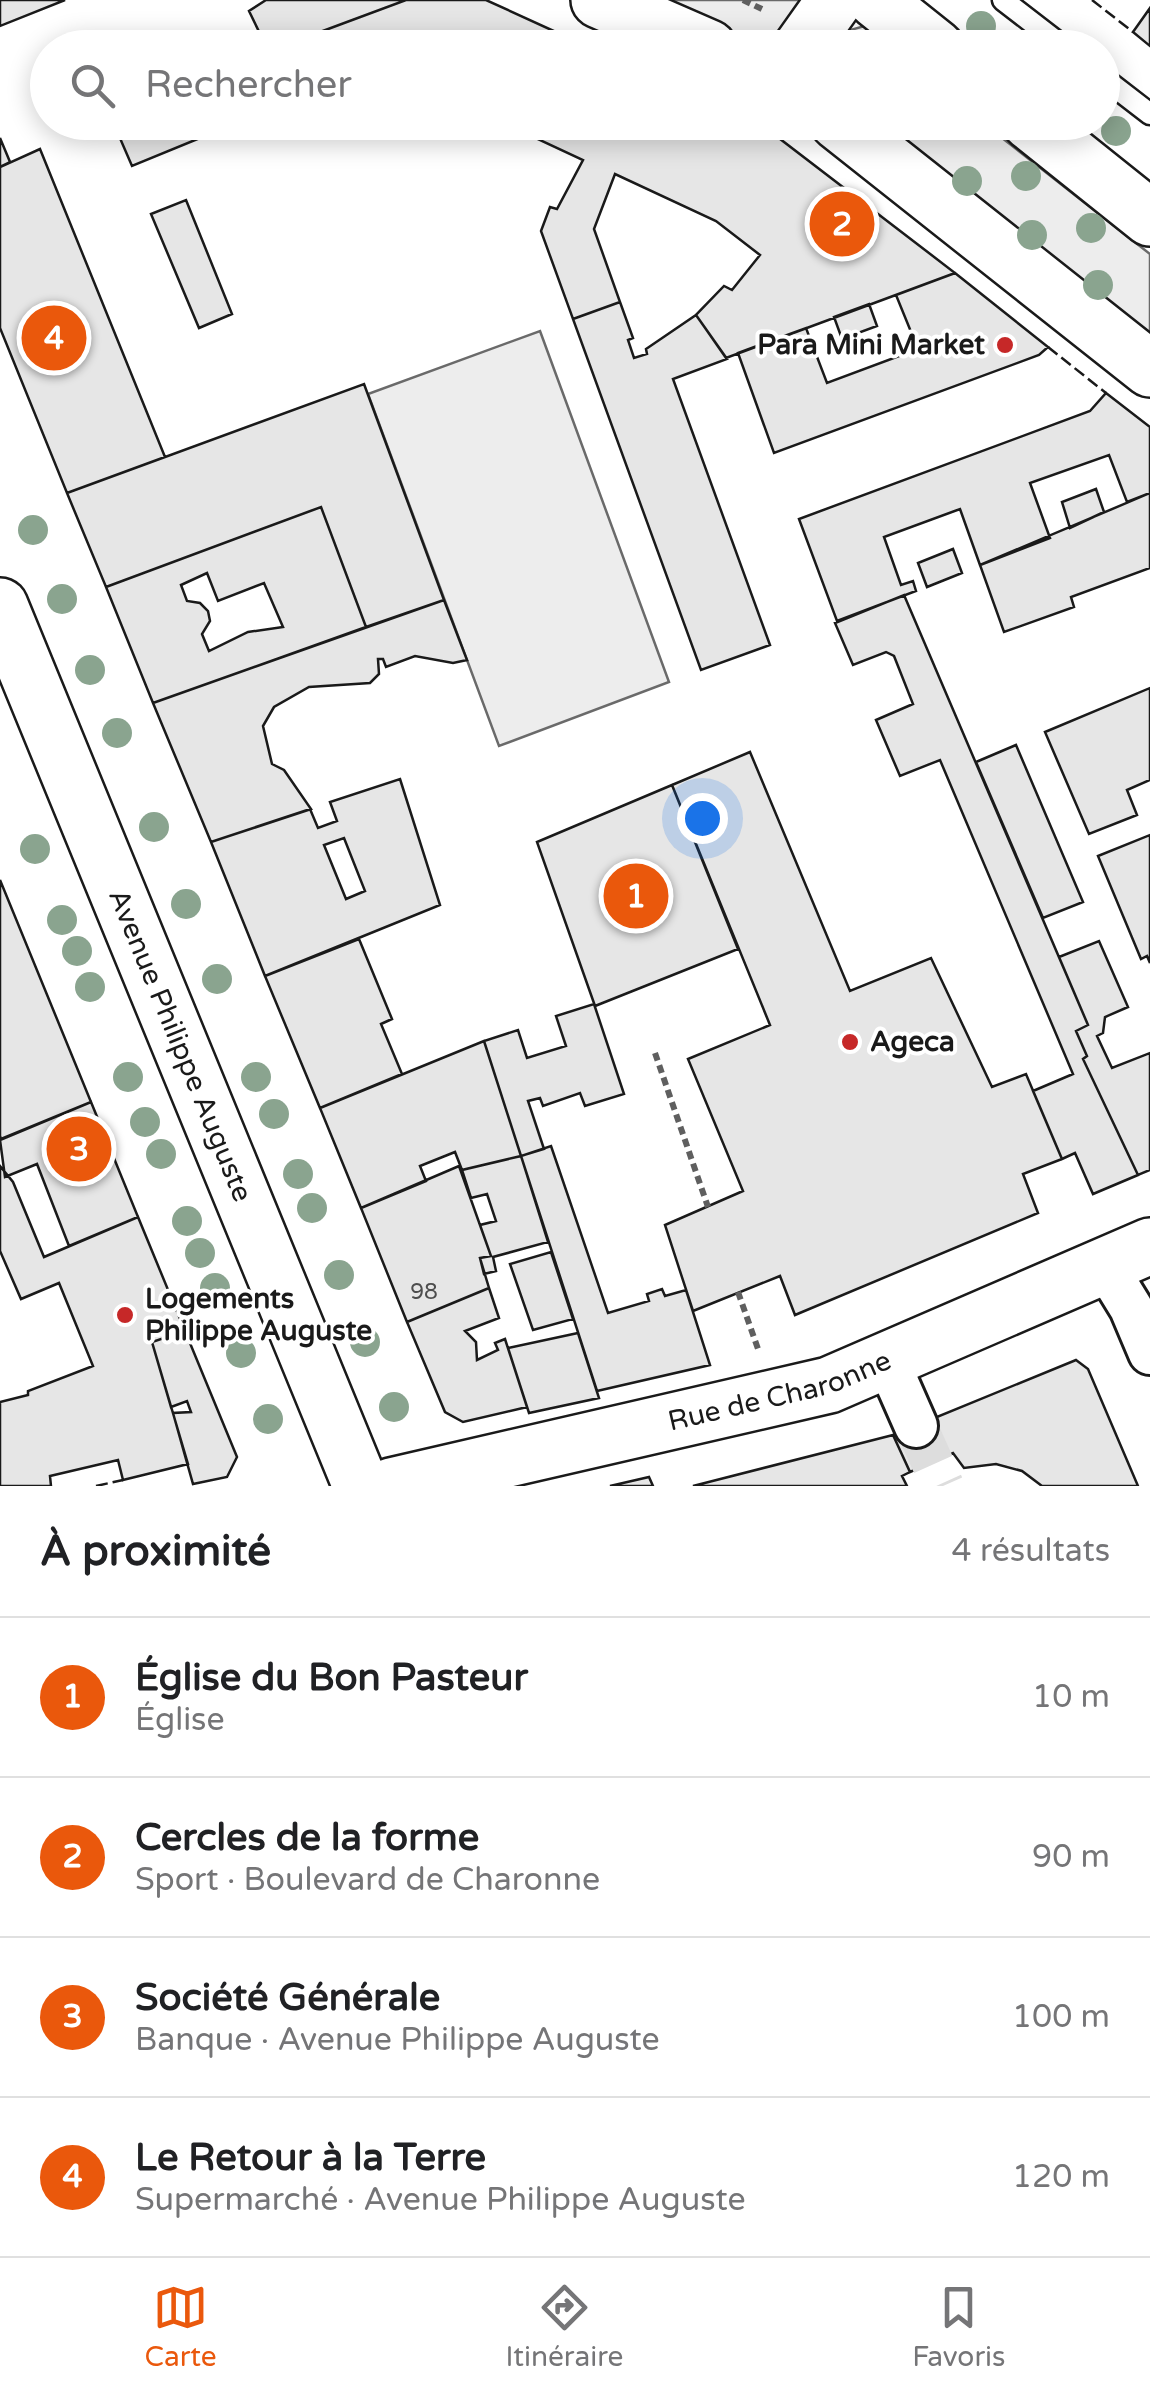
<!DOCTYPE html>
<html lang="fr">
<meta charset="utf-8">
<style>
body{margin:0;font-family:"Varela Round",sans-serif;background:#f6f6f6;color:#202124}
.you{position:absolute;left:702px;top:818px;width:35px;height:35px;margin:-25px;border:8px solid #fff;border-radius:50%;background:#1a73e8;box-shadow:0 0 0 15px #1a73e833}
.badge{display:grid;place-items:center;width:65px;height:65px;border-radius:50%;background:#ea580c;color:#fff;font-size:32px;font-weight:700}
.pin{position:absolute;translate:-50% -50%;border:5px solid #fff;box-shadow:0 2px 10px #0006}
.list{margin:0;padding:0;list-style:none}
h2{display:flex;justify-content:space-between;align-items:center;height:130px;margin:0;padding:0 40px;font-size:42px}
h2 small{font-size:32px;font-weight:400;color:#757577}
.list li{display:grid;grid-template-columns:65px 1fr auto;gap:30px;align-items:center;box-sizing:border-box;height:160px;padding:0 40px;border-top:2px solid #e0e0e0}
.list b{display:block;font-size:38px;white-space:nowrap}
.list p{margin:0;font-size:32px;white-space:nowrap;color:#757577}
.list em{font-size:32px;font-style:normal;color:#757577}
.icon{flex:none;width:55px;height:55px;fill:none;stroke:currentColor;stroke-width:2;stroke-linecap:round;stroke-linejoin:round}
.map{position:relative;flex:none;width:1150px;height:1486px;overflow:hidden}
.search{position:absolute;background:#fff;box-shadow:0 5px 25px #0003;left:30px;right:30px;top:30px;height:110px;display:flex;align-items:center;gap:25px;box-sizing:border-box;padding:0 35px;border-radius:55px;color:#757577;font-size:38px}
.sheet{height:770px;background:#fff}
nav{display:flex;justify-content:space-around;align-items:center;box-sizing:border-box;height:140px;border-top:2px solid #e0e0e0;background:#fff;font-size:28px;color:#757577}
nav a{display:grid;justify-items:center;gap:5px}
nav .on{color:#ea580c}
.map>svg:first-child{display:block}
.built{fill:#ededed;stroke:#6a6a6a;stroke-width:2.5}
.building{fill:#e6e6e6;stroke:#1a1a1a;stroke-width:2.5;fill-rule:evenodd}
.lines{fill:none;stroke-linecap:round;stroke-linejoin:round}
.street-tunnel{stroke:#ddd;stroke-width:42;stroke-dasharray:42 21;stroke-linecap:butt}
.lane-casing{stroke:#1a1a1a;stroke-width:25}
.street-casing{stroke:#1a1a1a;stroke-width:48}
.secondary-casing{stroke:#1a1a1a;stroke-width:60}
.primary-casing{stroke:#1a1a1a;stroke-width:60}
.path{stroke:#5f5f5f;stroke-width:6;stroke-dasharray:8 5;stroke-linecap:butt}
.lane{stroke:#fff;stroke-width:20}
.street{stroke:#fff;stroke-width:42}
.secondary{stroke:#fff;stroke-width:55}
.primary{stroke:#fff;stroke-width:55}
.fence{stroke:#1a1a1a;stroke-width:2.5;stroke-dasharray:12 5;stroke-linecap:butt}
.tree{fill:#8aa48f}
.poi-dot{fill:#c62828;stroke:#fff;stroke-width:4}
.labels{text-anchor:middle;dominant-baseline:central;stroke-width:8;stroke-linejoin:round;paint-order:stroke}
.number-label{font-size:22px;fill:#4d4d4d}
.poi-label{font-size:28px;font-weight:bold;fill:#1a1a1a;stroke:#fff;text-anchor:start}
.street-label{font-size:28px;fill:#1a1a1a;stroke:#fff}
</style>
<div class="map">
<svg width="1150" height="1486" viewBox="0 0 1150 1486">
<rect width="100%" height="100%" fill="#fff"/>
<path class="built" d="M644 0H801V6L786 34 774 42 744 45Z
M868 25 905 48H827L836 34Z
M871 123H983L1150 254V341Z
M540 331 669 682 499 746 368 394Z"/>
<path class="building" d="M0 0H65L0 26Z
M266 0H406L277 48H267L249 11Z
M406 0H486L591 48H277Z
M1150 8V46L1133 32Z
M113 122H239L132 166Z
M501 122H758L955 273 726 358 696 315 724 286 732 290 760 255 716 221 615 174 594 229 620 302 573 319 541 231 550 207 557 209 583 160Z
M0 138 10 162 0 167Z
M40 149 165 457 67 493 0 328V167Z
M186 200 232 314 199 328 151 214Z
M955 273 1048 347 1039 355 774 453 738 353 806 328 827 383 918 349 896 295Z
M620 302 633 338 628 340 634 358 647 354 646 349 696 315 727 359 673 379 770 645 701 670 573 319Z
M869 304 877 326 842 339 834 317Z
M364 384 444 600 366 627 321 507 106 587 67 493Z
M1106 393 1150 427V493L1127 502 1109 455 1030 483 1050 538 980 565 960 509 884 537 901 585 913 581 916 591 837 621 799 519 1090 411Z
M1096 489 1104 512 1070 528 1062 502Z
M1150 493V568L1071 597 1074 607 1004 632 980 565Z
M321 507 366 627 153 703 106 587ZM207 573 218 601 264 583 283 627 248 632 209 651 202 634 210 621 208 611 200 603 187 601 181 585Z
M953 549 962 573 927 587 918 563Z
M904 595 1088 1025 1076 1031 1087 1056 1083 1059 1138 1175 1093 1194 1075 1153 1062 1159 1033 1091 1073 1074 940 760 900 776 876 720 913 704 894 656 886 652 853 665 835 623Z
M444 600 467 660 453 663 415 656 386 667 383 659H378L379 674 370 683 309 687 274 707 263 726 272 764 284 770 311 809 211 842 153 703Z
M1150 688V780L1127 790 1137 815 1089 834 1045 732Z
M1016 745 1083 902 1043 918 976 762Z
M750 752 850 991 931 958 992 1087 1026 1074 1062 1159 1023 1174 1038 1213 795 1315 780 1276 693 1311 665 1225 743 1191 688 1059 770 1025 672 785Z
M400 779 440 905 265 976 211 842 310 809 318 828 337 821 330 802ZM344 838 365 891 346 899 324 845Z
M672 785 738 949 595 1006 537 842Z
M1150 835V963L1147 956 1141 959 1098 856Z
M0 880 91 1102 1 1139 0 1136Z
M359 939 392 1019 381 1024 402 1074 320 1108 265 976Z
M1099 941 1128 1007 1105 1017 1103 1033 1097 1036 1112 1068 1150 1053V1170L1138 1175 1083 1059 1087 1056 1076 1031 1088 1025 1059 957Z
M594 1004 624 1094 585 1106 580 1093 543 1106 540 1098 528 1101 544 1149 521 1156 484 1041 518 1030 527 1058 566 1046 556 1016Z
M484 1041 521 1156 462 1170 455 1152 420 1166 426 1181 361 1208 320 1108Z
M91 1102 138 1217 69 1246 37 1164 5 1177 0 1140Z
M551 1146 608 1313 649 1301 647 1294 662 1289 665 1296 686 1290 710 1365 597 1391 521 1156Z
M521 1156 548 1242 493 1257 496 1271 484 1274 480 1258 491 1256 480 1225 496 1221 487 1194 471 1198 462 1170Z
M0 1166 13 1182 44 1257 138 1217 185 1331 152 1342 188 1464 123 1480 118 1460 50 1476 51 1486H0V1402L28 1395V1391L93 1366 59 1283 21 1299 0 1251Z
M459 1166 491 1256 480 1258 489 1288 407 1322 361 1208Z
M551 1252 573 1319 533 1330 510 1264Z
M489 1288 499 1318 465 1331 476 1342 477 1360 498 1350 495 1343 505 1339 527 1407 463 1422 445 1412 407 1322Z
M185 1331 237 1457 227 1477 193 1484 173 1413 191 1412 187 1401 171 1407 152 1342Z
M578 1333 599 1398 529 1413 508 1348Z
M1076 1360 1088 1369 1138 1486H1042L1022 1471 996 1464 964 1468 953 1453 910 1472 893 1435Z
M893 1435 910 1472 902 1476 907 1486H693Z
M649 1477 653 1486H610Z"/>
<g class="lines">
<path class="street-tunnel" d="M916 1426 943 1486"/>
<g class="lane-casing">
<path id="lane" d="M1003 0 1065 48
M1102 77 1150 114"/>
</g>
<g class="street-casing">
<path id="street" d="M1104 1264 1131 1308 1150 1353
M887 1360 916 1426"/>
</g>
<g class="secondary-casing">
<g id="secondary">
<path id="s1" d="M0 606 361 1486"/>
<path id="s2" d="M391 1486 829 1385 1150 1246"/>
</g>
</g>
<g class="primary-casing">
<path id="primary" d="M599 0 709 48
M876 0 936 48
M801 48 835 0
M838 122 1150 369
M1030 122 1150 218"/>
</g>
<path class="path" d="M743 0 766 11
M655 1053 708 1207
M738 1292 758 1349"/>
<use href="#lane" class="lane"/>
<use href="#street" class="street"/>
<use href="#secondary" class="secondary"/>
<use href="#primary" class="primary"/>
<path class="fence" d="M1092 0 1133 32
M1048 347 1106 393
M96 1486 123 1480"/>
</g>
<g class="tree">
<circle cx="981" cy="26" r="15"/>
<circle cx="1116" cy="131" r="15"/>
<circle cx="1026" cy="176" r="15"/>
<circle cx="967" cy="181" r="15"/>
<circle cx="1091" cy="228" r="15"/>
<circle cx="1032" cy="235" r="15"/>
<circle cx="1098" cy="285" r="15"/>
<circle cx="33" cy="530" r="15"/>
<circle cx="62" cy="599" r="15"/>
<circle cx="90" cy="670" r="15"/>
<circle cx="117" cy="733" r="15"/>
<circle cx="154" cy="827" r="15"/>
<circle cx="35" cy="849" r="15"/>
<circle cx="186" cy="904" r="15"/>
<circle cx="62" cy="920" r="15"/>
<circle cx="77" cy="951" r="15"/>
<circle cx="217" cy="979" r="15"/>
<circle cx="90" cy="987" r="15"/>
<circle cx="128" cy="1077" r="15"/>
<circle cx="256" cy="1077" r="15"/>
<circle cx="274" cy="1114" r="15"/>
<circle cx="145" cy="1122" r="15"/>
<circle cx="161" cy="1154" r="15"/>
<circle cx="298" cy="1174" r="15"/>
<circle cx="312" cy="1208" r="15"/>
<circle cx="187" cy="1221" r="15"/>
<circle cx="200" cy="1253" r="15"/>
<circle cx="339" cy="1275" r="15"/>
<circle cx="215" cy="1288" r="15"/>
<circle cx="365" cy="1342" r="15"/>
<circle cx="241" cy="1353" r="15"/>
<circle cx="394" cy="1407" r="15"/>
<circle cx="268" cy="1419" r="15"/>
</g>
<g class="poi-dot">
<circle cx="1005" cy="345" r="10"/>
<circle cx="850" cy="1042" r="10"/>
<circle cx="125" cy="1315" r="10"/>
</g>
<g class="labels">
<g class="number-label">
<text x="424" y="1292">98</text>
</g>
<g class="poi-label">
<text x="985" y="345" text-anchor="end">Para Mini Market</text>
<text x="870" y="1042">Ageca</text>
<text x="145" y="1299">Logements<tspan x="145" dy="32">Philippe Auguste</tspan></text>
</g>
<g class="street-label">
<text stroke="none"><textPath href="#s1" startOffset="475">Avenue Philippe Auguste</textPath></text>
<text stroke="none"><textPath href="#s2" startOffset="400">Rue de Charonne</textPath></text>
</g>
</g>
</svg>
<div class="you"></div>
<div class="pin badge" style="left:636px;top:896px">1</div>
<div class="pin badge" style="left:842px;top:224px">2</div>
<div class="pin badge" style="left:79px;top:1149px">3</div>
<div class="pin badge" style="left:54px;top:338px">4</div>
<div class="search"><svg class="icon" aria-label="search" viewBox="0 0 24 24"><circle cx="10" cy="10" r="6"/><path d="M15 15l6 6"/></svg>Rechercher</div>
</div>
<section class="sheet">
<h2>À proximité<small>4 résultats</small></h2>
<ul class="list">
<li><span class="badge">1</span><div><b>Église du Bon Pasteur</b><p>Église</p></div><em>10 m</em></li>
<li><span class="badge">2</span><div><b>Cercles de la forme</b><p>Sport · Boulevard de Charonne</p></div><em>90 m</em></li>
<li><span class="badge">3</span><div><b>Société Générale</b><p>Banque · Avenue Philippe Auguste</p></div><em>100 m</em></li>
<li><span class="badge">4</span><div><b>Le Retour à la Terre</b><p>Supermarché · Avenue Philippe Auguste</p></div><em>120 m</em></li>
</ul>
</section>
<nav>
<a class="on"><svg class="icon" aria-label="map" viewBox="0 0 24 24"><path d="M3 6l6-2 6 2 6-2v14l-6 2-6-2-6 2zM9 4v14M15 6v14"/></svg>Carte</a>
<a><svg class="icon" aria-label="directions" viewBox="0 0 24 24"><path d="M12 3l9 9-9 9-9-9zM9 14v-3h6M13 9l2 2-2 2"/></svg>Itinéraire</a>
<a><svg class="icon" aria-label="saved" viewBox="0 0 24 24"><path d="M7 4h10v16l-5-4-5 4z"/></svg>Favoris</a>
</nav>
